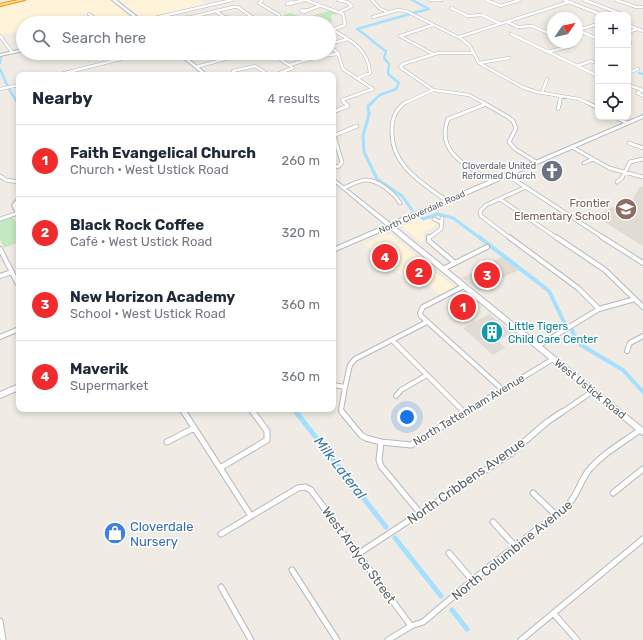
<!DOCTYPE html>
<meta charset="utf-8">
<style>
body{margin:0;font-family:Rubik,sans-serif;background:#f2f2f3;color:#1f2937}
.controls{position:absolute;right:12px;top:12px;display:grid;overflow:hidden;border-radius:8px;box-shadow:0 2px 6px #0003}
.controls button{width:36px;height:36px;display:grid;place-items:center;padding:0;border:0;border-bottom:1px solid #e0e1e3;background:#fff;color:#1f2937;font:20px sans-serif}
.compass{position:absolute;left:547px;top:12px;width:36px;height:36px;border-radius:50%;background:#fff;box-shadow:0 2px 6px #0003;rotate:56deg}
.you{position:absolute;left:407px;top:417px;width:14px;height:14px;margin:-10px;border:3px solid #fff;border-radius:50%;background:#1a73e8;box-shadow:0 0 0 6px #1a73e833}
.badge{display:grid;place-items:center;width:26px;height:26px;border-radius:50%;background:#f02b2d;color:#fff;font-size:13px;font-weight:700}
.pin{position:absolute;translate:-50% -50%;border:2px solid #fff;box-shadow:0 1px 4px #0006}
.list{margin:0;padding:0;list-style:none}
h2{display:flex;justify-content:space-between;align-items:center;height:52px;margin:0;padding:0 16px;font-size:17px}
h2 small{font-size:13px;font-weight:400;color:#747a83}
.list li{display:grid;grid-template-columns:26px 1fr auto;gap:12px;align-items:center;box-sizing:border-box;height:72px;padding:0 16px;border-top:1px solid #e0e1e3}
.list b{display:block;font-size:15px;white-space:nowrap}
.list p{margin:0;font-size:13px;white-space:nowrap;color:#747a83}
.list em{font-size:13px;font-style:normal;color:#747a83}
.icon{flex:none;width:22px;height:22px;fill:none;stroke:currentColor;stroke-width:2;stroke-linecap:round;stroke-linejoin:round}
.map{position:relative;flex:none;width:643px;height:640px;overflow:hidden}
.search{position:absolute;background:#fff;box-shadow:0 2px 6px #0003;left:16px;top:16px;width:320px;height:44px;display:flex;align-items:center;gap:10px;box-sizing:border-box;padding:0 14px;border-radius:22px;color:#747a83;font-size:15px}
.panel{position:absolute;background:#fff;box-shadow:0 2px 6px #0003;left:16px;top:72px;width:320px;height:340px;border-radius:8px}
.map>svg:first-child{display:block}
.commercial{fill:#fff3da}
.education{fill:#e0dbd3}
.green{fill:#c4e8c0}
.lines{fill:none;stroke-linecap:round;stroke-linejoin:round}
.canal-far3{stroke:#a5e0ff;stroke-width:2.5}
.canal-far2{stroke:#a5e0ff;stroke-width:3}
.canal-far1{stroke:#a5e0ff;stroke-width:4}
.canal{stroke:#a5e0ff;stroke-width:5}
.minor-far3-casing{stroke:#b5b8bc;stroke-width:3.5}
.minor-far2-casing{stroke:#b5b8bc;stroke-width:4.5}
.minor-far1-casing{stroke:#b5b8bc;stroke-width:6}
.minor-casing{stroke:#b5b8bc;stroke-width:7}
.tertiary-casing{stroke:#b5b8bc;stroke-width:2}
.secondary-casing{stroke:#b6babf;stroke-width:2}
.trunk-casing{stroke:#f49200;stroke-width:2}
.minor-far3{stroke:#fff;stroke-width:2.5}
.minor-far2{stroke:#fff;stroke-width:3}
.minor-far1{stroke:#fff;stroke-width:4}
.minor{stroke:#fff;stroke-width:5}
.tertiary{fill:#fff;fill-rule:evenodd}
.secondary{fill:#fff;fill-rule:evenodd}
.trunk{fill:#ffe09b;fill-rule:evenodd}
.labels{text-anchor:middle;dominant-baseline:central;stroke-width:3;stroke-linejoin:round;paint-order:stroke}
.far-worship-label{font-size:9px;fill:#5b616d;stroke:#fff;text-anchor:end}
.far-street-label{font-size:9px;fill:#5c6166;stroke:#fff}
.education-label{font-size:11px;fill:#785e54;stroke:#fff;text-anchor:end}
.culture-label{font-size:11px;fill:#0d838f;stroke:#fff;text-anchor:start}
.street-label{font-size:11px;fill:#5c6166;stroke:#fff}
.near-street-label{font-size:13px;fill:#5c6166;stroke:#fff}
.near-shop-label{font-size:13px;fill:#366cbe;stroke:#fff;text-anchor:start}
.near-water-label{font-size:14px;font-style:italic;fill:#3877a3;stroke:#fff}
</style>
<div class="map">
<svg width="643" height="640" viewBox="0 0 643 640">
<rect width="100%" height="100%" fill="#f0ece5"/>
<path class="commercial" d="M32 0H110L134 20 127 23H103L91 14 53 23H23V30L0 35V7Z
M119 0H200L207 5 146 19 141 18Z
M419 218 422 220 428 218 437 224 434 227 424 232V240L421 242 403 228 404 225Z
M386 234 391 235 454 287 441 294 438 293 419 277 408 282 364 244Z"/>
<path class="education" d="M640 186 643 187V246L595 216 625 201 631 202Z
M503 256 520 269 479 291 462 278Z
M489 314 512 333 498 341 505 348 493 355 463 328Z"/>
<path class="green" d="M332 10 340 14 331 15 332 22 329 25V23H278L277 19H283L282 16 290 13 302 17 312 16Z
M12 217 19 226V242L4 248 0 239V221Z"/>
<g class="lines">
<path class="canal-far3" d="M412 0 429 9 413 13
M357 29C368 36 375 44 386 51L384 58 389 64 388 74 399 83 396 89 380 95 371 103
M357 29 410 14
M0 63 1 57
M0 69 8 87
M639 73 643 74
M8 88 18 103"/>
<path class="canal-far2" d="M17 102 19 105
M373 102 368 106 369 114 363 136 364 152 377 179 402 196 412 210
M19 107V112
M421 217 423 219 438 214 453 218 480 238"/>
<path class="canal-far1" d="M479 237 549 291 565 324
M572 330 576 340 581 345 623 370 643 392
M294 409 297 413"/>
<path class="canal" d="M296 412 386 527
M395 538 441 596
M452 610 467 629"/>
<g class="minor-far3-casing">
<path id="minor-far3" d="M306 0 343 14 345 25 329 31
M338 0 347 2 352 6 340 12
M372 0 379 8 389 13
M430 0H441
M486 0 501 6
M564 0 602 15
M584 0 619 13
M616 0 636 7H643
M292 2V4H287Z
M293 3 304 0
M500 6 520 0
M451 8 468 16 482 15 501 24
M302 10H306L305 12 301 11Z
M215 11 226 18
M306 11 319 6
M89 14 101 23
M224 19a2 2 0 1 1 4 0a2 2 0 1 1-4 0Z
M187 17 195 23
M373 17 398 10 406 11 462 39 470 46 479 63 522 87 537 92 579 99 588 103
M73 19 78 23
M141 21 232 0
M507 22 518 27 532 26 553 35
M167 23 233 7H238L256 20
M240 23 279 18V15L259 3 262 0
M433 25 400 36 433 54
M628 25 643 31
M333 30C352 41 368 49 370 73L358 78
M577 30 598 39
M578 30 598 24
M628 32 637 29
M511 34 598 76
M0 36 12 52
M459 37 569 2
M628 42 630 43
M329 44 348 39
M329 46 338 53 343 69 373 89 342 100 345 103
M547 52 572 46 568 42
M271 53 293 68 274 75
M305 53 312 58
M474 53H438L403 64 400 67 433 90 469 95 484 103
M479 63 509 58
M289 65 321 56 338 54
M577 66 591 61 593 62
M196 67 247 53
M628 73 638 69
M57 75 144 53
M235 75 232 73 233 71 255 66 269 75
M307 75H318
M628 85 643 90
M0 89 19 85
M643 90 637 93 643 96
M542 93 547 79
M405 103 433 90
M559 103 561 96"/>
</g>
<g class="minor-far2-casing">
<path id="minor-far2" d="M406 102C397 108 392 118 392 129 390 165 421 182 447 201
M482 102 508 117 513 121 516 128 509 142 515 149 536 162
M586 102 598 108
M486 104 448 119C435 152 467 166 491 181
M558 109 560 102
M333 112 348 106 344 102
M615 117 627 123
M333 136 357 126
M629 143 643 148
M572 147 609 168 643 177
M584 163 593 159
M333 168 339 166 342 162 334 136
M507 175 604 238
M0 176 6 180 19 182
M617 182 622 178 630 162 643 159
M344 188C350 185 358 181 365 180 377 179 394 193 400 203
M500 199 557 238
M0 219 18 213
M434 219 442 223
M429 238 441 229 442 218
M510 238 481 216 480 211 486 205 526 187"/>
</g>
<g class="minor-far1-casing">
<path id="minor-far1" d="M429 237V241L455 263
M509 237 578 288 599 309
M556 237 605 270 643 307
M602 237 643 263
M0 249 19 286
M443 269 487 247
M0 276 12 272
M464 286 423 307 420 313 421 316 503 390
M0 337 19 329
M392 340 465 413
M538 346 599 309 635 299
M627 351 630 343 643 336
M333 385 345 387 350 365 355 359 427 322
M396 396 401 390 427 375
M182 409 184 413
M251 409 254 413
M343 413 341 410 345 387
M464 413 553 359
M561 413 593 391"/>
</g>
<g class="minor-casing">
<path id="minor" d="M184 412 251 516
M342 412 361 435 366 438 381 442 411 445 466 412
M464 412 465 413
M167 442 194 428
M381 442 379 460 381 466 420 513
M220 468 267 440V431L253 412
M533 493 556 515
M613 493 643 469
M493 522 515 546
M221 534 298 488 305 487 311 490 411 626
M449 553 473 581
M358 554 510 454 547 422 562 412
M292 570 337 640
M221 587 251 640
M554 614 577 640
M0 621 3 640
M388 640 411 626 423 622 486 569 567 506C577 496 580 482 588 471 602 454 622 443 640 430
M521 640 643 539"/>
</g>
<g class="tertiary-casing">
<path id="tertiary" d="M141 20 142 21V22L136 23H132Z
M23 49V51L0 56V54Z
M18 198H19V202L16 205 19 211V217L17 216 12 205Z"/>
</g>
<g class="secondary-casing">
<path id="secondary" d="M112 0H116L145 23H141Z
M177 53H181L208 75H204Z
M643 115V118L394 226 643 428V435L641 434 389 228 333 252V248L386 225 333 181V178L390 223Z
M19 384V390L0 398V392Z"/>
</g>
<g class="trunk-casing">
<path id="trunk" d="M18 0H25L0 6V4Z"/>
</g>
<use href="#minor-far3" class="minor-far3"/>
<use href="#minor-far2" class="minor-far2"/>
<use href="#minor-far1" class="minor-far1"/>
<use href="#minor" class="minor"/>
<use href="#tertiary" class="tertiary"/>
<use href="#secondary" class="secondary"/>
<use href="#trunk" class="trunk"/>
</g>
<defs>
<g id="church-disc" transform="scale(1.15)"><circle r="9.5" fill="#6b7280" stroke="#fff"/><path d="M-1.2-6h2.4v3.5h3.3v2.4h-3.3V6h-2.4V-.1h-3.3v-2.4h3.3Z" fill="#fff"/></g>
<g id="school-disc" transform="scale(1.15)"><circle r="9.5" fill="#8d6e63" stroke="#fff"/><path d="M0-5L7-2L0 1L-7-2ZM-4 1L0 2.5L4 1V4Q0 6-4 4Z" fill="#fff"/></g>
<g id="building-disc" transform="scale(1.15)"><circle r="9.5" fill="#0f9aa8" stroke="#fff"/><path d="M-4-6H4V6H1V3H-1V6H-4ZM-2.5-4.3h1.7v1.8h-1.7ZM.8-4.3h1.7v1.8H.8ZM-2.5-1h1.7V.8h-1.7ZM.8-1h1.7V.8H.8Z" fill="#fff"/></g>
<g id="shop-disc" transform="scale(1.15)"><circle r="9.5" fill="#3f7fe0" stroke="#fff"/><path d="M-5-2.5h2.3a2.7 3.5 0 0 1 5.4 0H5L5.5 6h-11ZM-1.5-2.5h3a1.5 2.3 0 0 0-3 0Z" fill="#fff"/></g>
</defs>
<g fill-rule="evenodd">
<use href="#church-disc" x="552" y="171"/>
<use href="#school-disc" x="626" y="209"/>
<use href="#building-disc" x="492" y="332"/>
<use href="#shop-disc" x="115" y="533"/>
</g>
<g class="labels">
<g class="far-worship-label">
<text x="536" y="166">Cloverdale United<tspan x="536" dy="10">Reformed Church</tspan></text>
</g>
<g class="far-street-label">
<text transform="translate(422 212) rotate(-24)">North Cloverdale Road</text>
</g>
<g class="education-label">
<text x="610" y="203">Frontier<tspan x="610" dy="13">Elementary School</tspan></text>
</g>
<g class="culture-label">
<text x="508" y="326">Little Tigers<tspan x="508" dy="13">Child Care Center</tspan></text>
</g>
<g class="street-label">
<text transform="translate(590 389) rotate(39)">West Ustick Road</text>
<text transform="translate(469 410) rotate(-31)">North Tattenham Avenue</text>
</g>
<g class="near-street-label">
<text transform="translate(466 481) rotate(-35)">North Cribbens Avenue</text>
<text transform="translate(512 550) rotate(-39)">North Columbine Avenue</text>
<text transform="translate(359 555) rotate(54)">West Ardyce Street</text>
</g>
<g class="near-shop-label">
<text x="130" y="526">Cloverdale<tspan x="130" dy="15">Nursery</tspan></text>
</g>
<g class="near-water-label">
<text transform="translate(340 468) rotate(52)">Milk Lateral</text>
</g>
</g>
</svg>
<div class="controls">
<button>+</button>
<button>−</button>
<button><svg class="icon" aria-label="locate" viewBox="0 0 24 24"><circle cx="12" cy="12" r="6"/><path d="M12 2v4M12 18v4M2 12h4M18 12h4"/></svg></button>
</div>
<svg class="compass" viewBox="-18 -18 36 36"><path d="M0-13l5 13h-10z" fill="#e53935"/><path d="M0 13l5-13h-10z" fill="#747a83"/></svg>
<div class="you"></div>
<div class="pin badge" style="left:463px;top:307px">1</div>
<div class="pin badge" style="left:419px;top:272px">2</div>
<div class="pin badge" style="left:487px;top:275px">3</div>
<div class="pin badge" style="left:385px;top:257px">4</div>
<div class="search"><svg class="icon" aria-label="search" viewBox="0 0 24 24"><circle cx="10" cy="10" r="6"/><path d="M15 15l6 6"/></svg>Search here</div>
<section class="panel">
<h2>Nearby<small>4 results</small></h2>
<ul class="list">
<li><span class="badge">1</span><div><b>Faith Evangelical Church</b><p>Church · West Ustick Road</p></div><em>260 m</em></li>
<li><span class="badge">2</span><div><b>Black Rock Coffee</b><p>Café · West Ustick Road</p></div><em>320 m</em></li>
<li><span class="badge">3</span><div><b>New Horizon Academy</b><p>School · West Ustick Road</p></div><em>360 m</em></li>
<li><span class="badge">4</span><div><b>Maverik</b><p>Supermarket</p></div><em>360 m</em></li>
</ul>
</section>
</div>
